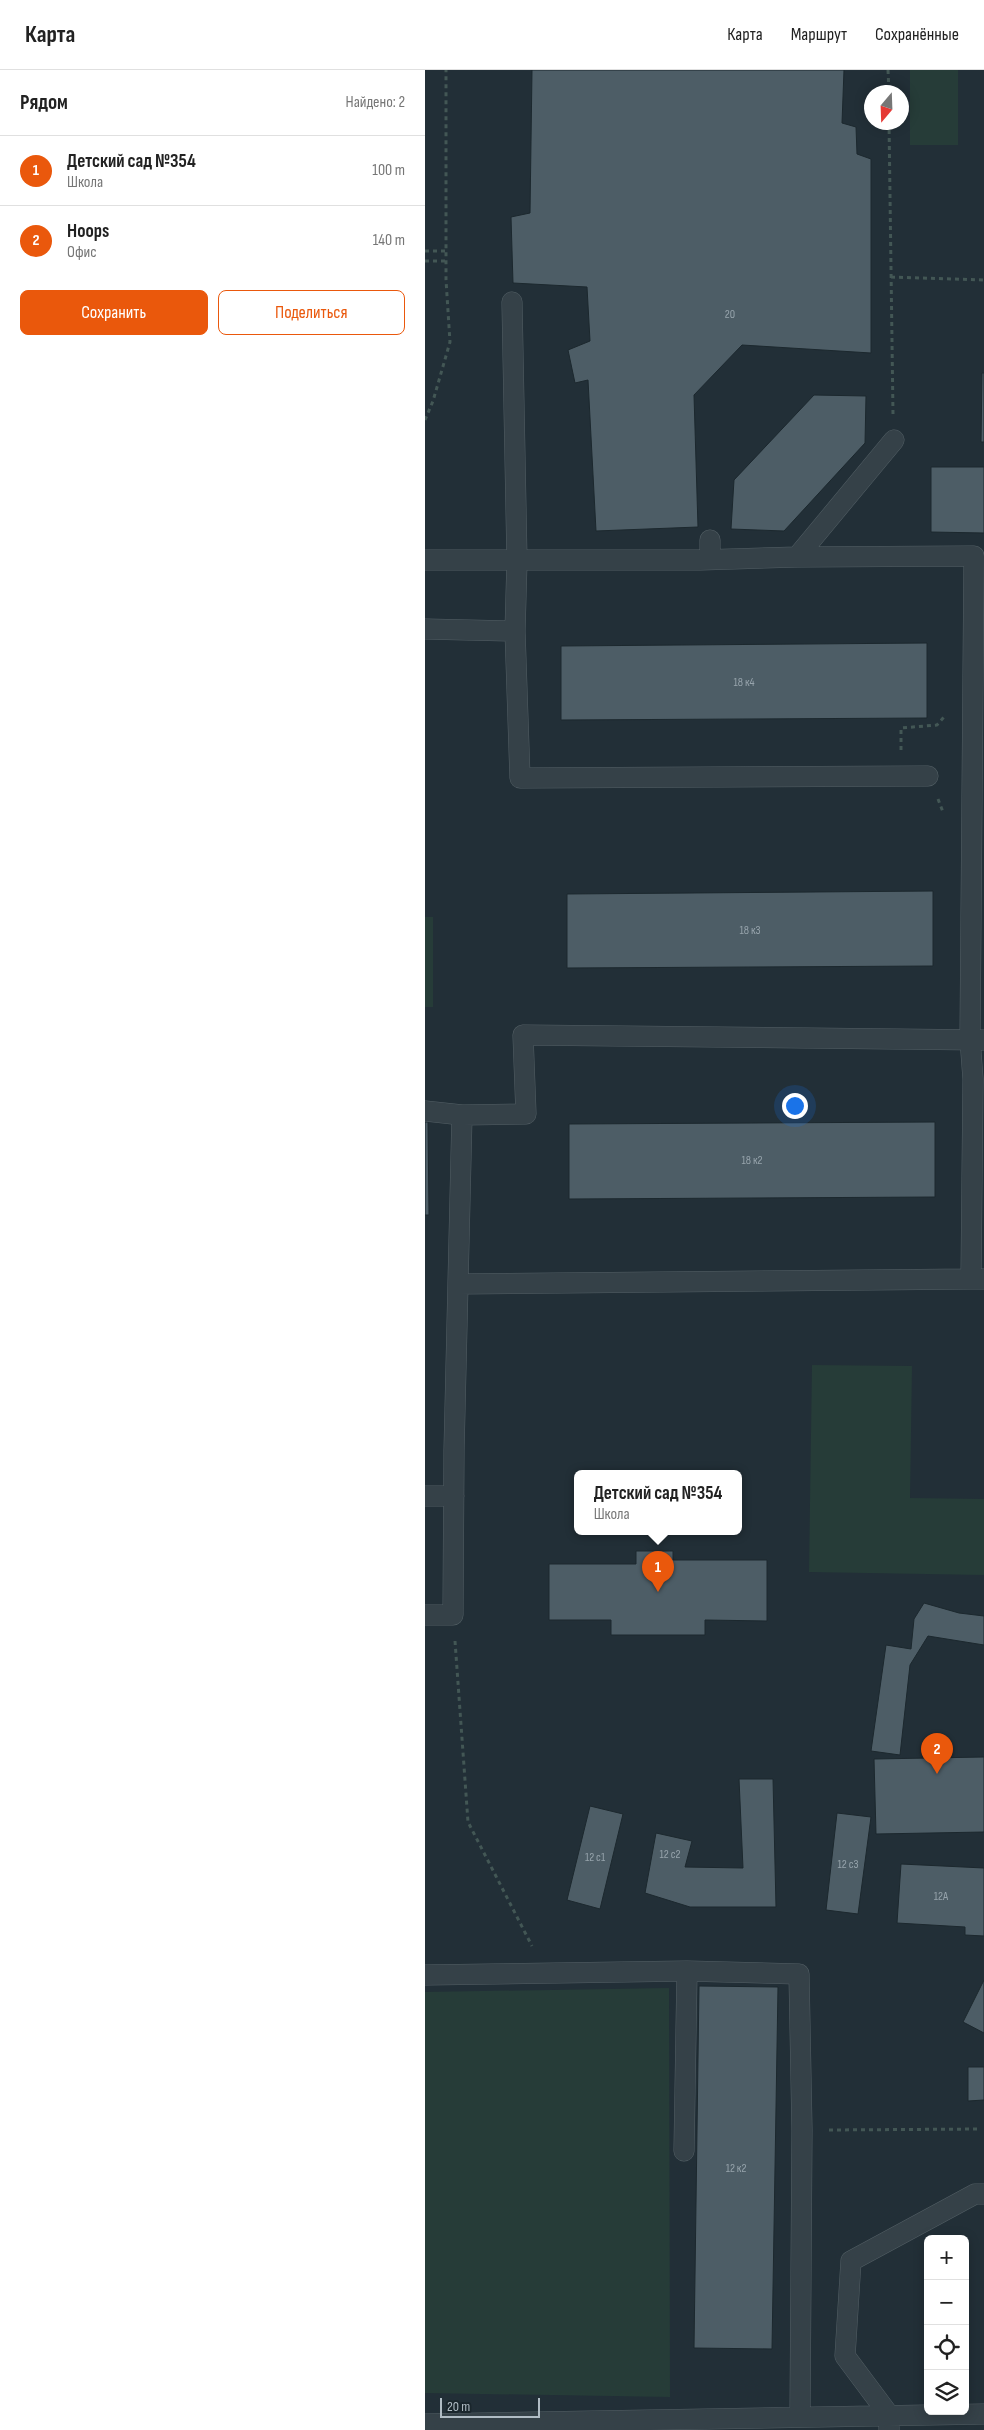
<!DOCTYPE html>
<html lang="ru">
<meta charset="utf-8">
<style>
body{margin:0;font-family:"Sofia Sans Condensed",sans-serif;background:#f6f6f6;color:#222}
.controls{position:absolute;right:15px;bottom:15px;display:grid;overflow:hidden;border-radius:8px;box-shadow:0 2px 12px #0003}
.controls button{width:45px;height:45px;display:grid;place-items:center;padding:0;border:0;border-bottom:1px solid #e0e0e0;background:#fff;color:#222;font:25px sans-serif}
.compass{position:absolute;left:439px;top:15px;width:45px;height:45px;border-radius:50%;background:#fff;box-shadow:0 2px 12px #0003;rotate:199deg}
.scale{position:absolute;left:15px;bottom:12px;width:100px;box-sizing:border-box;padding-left:5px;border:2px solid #b0bcc4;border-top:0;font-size:14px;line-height:18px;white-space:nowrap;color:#b0bcc4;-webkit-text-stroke:4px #1a262c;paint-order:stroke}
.you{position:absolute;left:369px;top:1035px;width:18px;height:18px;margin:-12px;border:4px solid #fff;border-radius:50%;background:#1a73e8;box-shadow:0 0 0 8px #1a73e833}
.badge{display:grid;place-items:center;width:32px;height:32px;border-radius:50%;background:#ea580c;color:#fff;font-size:16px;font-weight:700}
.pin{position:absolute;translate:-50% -41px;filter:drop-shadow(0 1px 2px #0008)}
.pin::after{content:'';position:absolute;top:26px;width:18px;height:15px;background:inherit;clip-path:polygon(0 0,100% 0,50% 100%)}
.popup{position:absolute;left:149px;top:1400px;width:168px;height:65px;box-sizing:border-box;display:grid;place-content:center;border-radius:8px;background:#fff;filter:drop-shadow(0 1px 4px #0005);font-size:16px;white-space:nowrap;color:#767676}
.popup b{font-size:19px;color:#222}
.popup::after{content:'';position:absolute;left:50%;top:100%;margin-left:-10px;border:10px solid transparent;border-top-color:#fff}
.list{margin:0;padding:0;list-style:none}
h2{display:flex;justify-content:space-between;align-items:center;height:65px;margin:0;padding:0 20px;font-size:21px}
h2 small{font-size:16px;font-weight:400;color:#767676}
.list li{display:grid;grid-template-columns:32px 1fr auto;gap:15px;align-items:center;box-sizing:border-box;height:70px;padding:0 20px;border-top:1px solid #e0e0e0}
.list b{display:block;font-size:19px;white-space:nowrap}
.list p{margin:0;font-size:16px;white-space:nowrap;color:#767676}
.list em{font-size:16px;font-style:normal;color:#767676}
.actions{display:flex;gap:10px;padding:15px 20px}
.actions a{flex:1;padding:11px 0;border:1px solid #ea580c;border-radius:8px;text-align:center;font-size:18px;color:#ea580c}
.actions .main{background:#ea580c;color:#fff}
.icon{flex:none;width:28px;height:28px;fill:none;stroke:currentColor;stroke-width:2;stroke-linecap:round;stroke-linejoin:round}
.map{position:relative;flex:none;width:559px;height:2360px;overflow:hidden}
header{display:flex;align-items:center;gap:30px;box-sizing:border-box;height:70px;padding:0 25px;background:#fff;border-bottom:1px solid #e0e0e0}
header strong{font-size:24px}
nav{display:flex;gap:28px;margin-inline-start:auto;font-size:18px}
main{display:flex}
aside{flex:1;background:#fff}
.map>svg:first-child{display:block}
.green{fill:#263c38}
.building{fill:#4d5d66;stroke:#1c282e}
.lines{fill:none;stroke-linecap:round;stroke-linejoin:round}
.lane-casing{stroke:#535f65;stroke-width:21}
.path{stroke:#435755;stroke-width:3;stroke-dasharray:4 4;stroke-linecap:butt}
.lane{stroke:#354148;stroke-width:20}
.labels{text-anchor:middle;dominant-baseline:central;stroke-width:4;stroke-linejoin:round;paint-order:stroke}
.number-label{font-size:12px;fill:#97a4ac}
</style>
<header>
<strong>Карта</strong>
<nav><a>Карта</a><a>Маршрут</a><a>Сохранённые</a></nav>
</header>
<main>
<aside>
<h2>Рядом<small>Найдено: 2</small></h2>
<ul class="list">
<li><span class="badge">1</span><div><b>Детский сад №354</b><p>Школа</p></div><em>100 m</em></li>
<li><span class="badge">2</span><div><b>Hoops</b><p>Офис</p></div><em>140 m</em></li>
</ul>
<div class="actions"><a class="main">Сохранить</a><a>Поделиться</a></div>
</aside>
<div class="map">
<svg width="559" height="2360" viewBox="0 0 559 2360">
<rect width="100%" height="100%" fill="#222f37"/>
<path class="green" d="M485 0H533V75H485Z
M0 847H8V937H0Z
M387 1295 487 1296 485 1428 559 1429V1505L384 1502Z
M244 1918 245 2327 0 2323V1922Z"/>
<path class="building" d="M107 0H419L417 53 431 57 432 84 446 89V283L317 275 269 325 273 457 171 461 163 310 150 313 143 280 165 271 162 217 88 213 86 147 105 143Z
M557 303H559V372H556Z
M389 325 441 326 440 373 359 461 306 459 309 410Z
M506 397H559V463L506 462Z
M502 573V648L136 650V576Z
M508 821V896L142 898V824Z
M0 1052H3L4 1145H0Z
M510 1052V1127L144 1129V1054Z
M211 1481H248V1490H342V1551L280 1550V1565H186V1550H124V1494H211Z
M499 1533 534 1543 559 1546V1575L503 1566 485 1595 475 1685 446 1681 461 1575 486 1579 489 1549Z
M559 1687V1762L451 1764 449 1689Z
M314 1709H348L351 1837H265L220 1823 231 1763 267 1771 260 1797 318 1798Z
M165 1736 198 1744 175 1839 142 1830Z
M412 1743 446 1747 433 1844 401 1840Z
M476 1794 559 1798V1866L540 1865V1857L472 1853Z
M559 1910V1963L538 1952Z
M274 1916 353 1917 347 2279 269 2278Z
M543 1997H559V2030L543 2031Z"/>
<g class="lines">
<g class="lane-casing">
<path id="lane" d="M87 232 92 491 90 561
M285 470V489
M372 487 549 486 545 969 548 1009 546 1209H559
M0 490H275L372 487 469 370
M0 559 90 561 95 708 503 706
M0 1041 37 1045 29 1381 28 1545H0
M37 1045 101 1044 98 965 558 970
M33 1214 546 1209
M0 1426H29
M0 1905 262 1901
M259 2081 262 1901 374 1904 377 2060 375 2347
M0 2354 559 2344
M464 2360V2345L420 2286 426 2191 550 2124H559"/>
</g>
<path class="path" d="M463 0 464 22
M464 52 468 344
M0 181H22
M0 191H22
M466 207 559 210
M0 350 8 331 25 272 21 210V0
M476 680V658L512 655 520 646
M513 729 518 742
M30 1571 43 1752 107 1876
M404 2060 555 2059"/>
<use href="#lane" class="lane"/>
</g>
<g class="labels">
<g class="number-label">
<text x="305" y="244">20</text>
<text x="319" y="612">18 к4</text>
<text x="325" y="860">18 к3</text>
<text x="327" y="1090">18 к2</text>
<text x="245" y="1784">12 с2</text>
<text x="170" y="1787">12 с1</text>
<text x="423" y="1794">12 с3</text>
<text x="516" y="1826">12А</text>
<text x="311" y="2098">12 к2</text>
</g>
</g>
</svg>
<div class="controls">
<button>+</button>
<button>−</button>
<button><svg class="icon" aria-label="locate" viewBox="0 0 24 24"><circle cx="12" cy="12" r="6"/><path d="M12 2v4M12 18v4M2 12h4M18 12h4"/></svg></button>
<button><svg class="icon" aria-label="layers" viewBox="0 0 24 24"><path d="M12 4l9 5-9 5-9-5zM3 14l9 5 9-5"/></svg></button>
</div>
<svg class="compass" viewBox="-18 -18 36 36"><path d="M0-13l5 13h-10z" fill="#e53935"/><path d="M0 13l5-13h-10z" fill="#767676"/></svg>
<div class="scale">20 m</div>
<div class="you"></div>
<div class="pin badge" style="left:233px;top:1522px">1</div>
<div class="popup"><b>Детский сад №354</b>Школа</div>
<div class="pin badge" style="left:512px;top:1704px">2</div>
</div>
</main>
